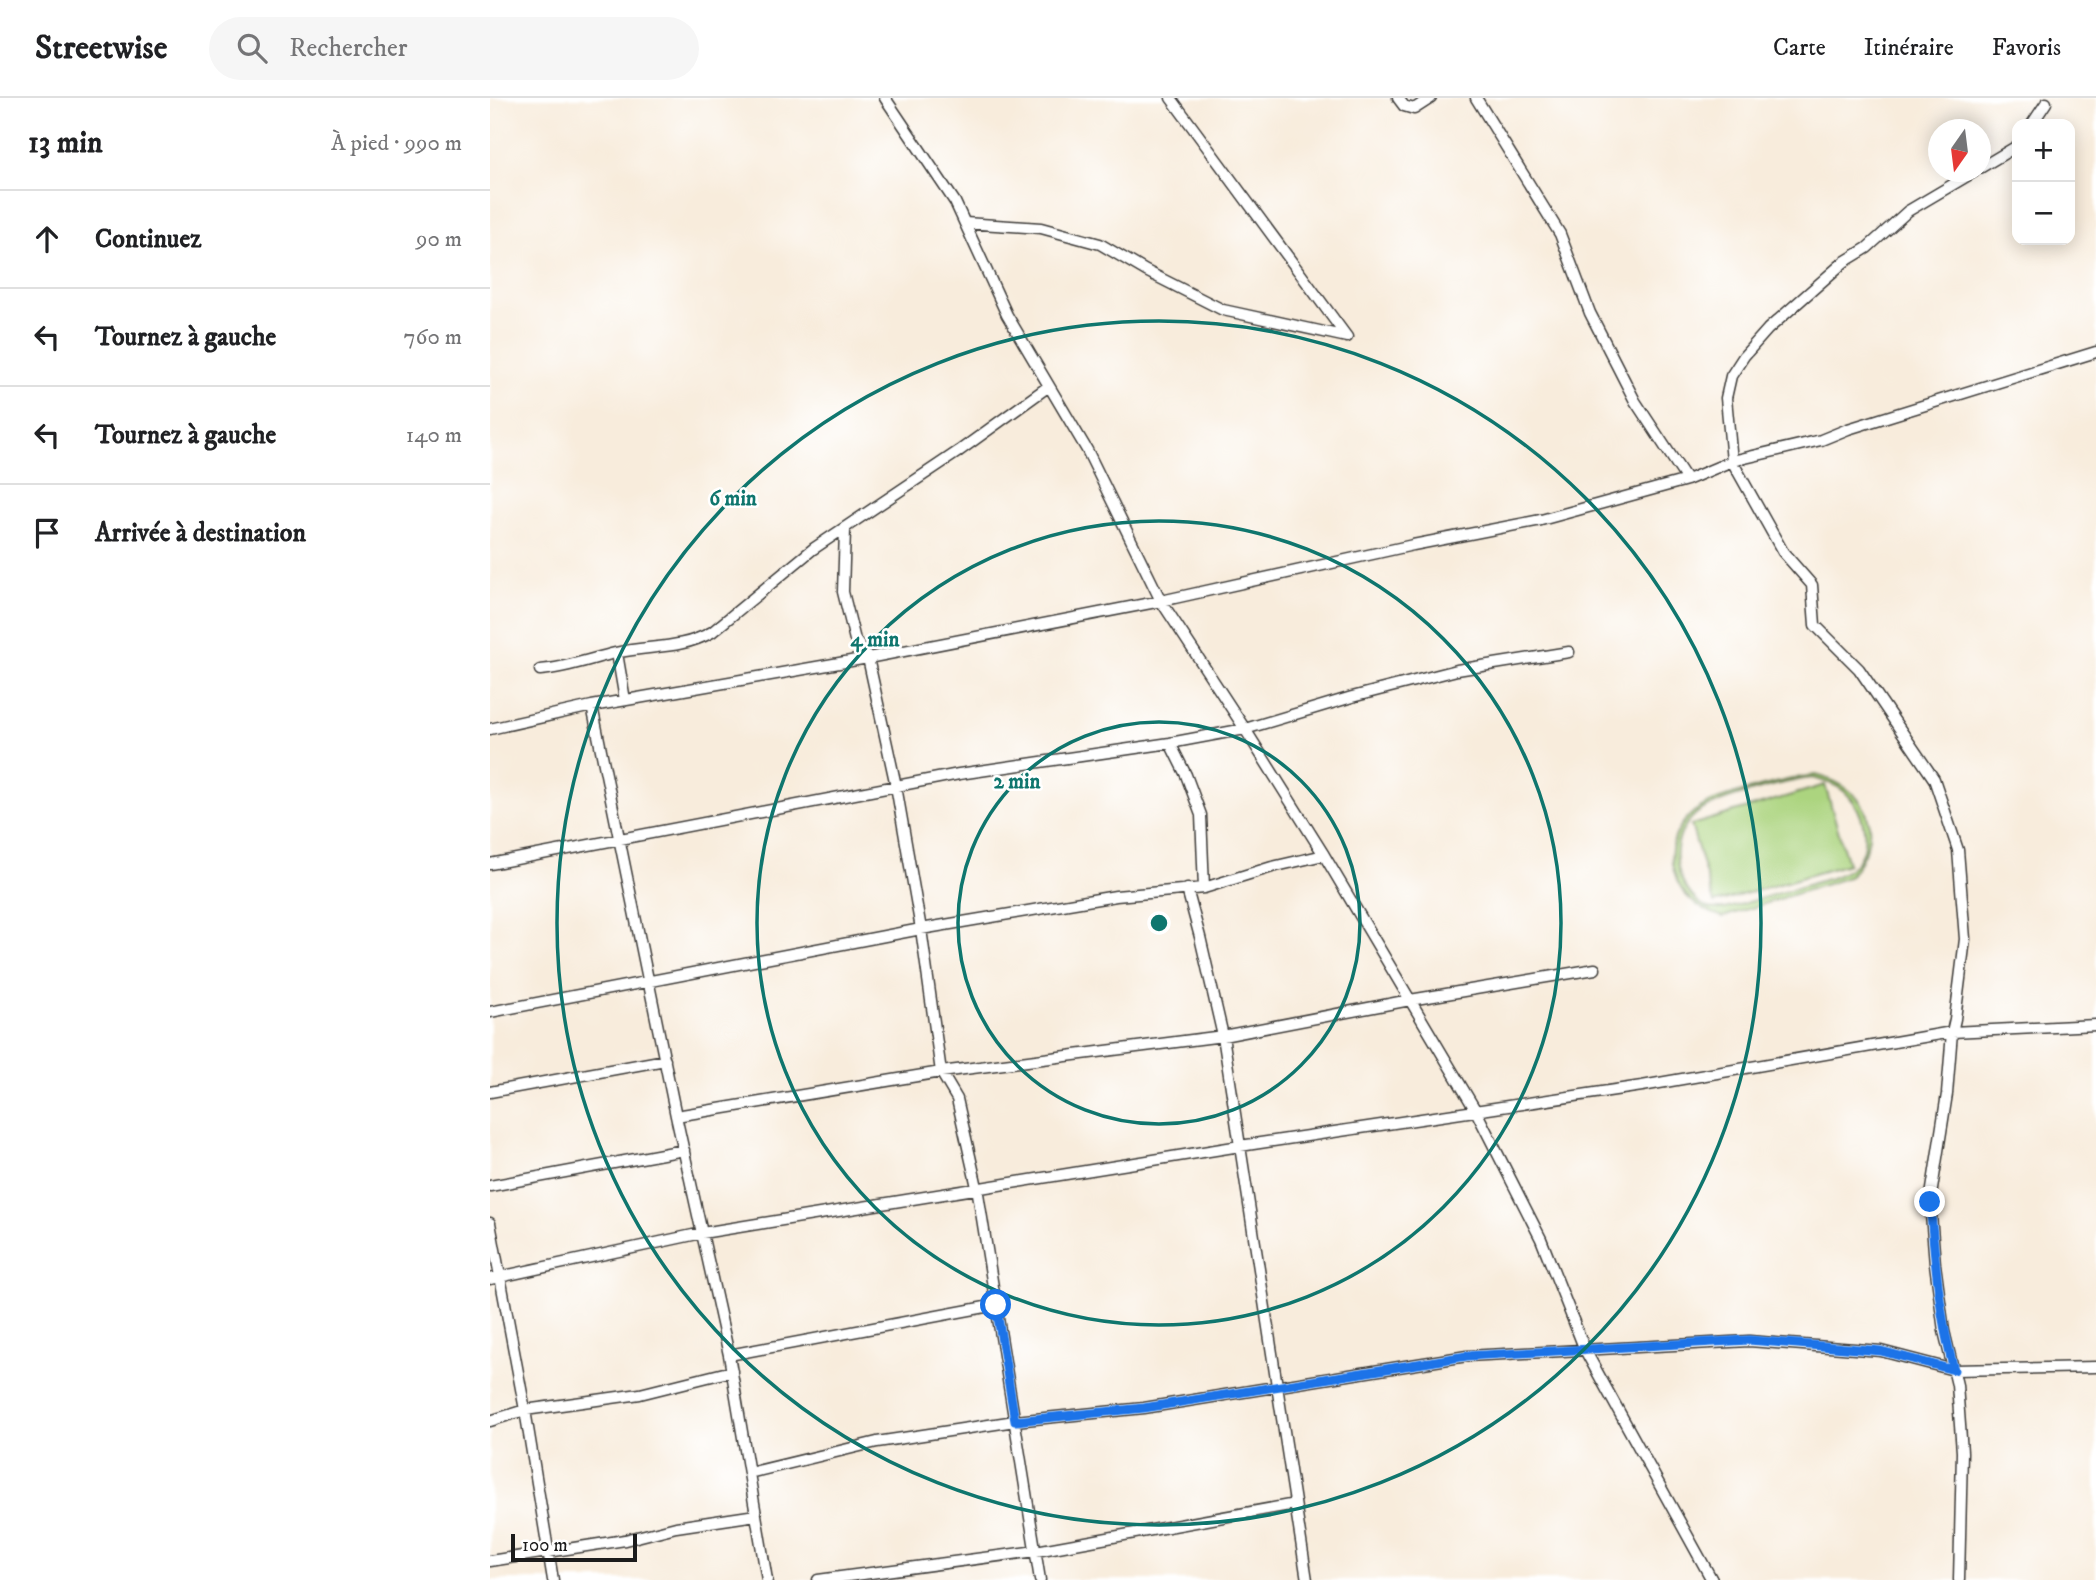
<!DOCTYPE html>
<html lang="fr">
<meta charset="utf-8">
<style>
body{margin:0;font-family:"IM FELL DW Pica",serif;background:#f6f6f6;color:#202124}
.controls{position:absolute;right:21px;top:21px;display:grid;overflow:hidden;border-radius:14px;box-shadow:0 4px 18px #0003}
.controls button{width:63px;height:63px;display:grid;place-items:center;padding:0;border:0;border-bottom:2px solid #e0e0e0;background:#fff;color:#202124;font:35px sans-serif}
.compass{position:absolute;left:1438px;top:21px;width:63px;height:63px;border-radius:50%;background:#fff;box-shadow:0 4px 18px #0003;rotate:194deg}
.scale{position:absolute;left:21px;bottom:18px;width:126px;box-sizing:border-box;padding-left:7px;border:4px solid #1c1c1c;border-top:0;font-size:19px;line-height:24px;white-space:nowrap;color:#1c1c1c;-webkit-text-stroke:5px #fff;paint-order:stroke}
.stop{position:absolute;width:21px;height:21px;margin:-16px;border:5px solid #1a73e8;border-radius:50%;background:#fff}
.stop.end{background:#1a73e8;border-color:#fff;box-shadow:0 2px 7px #0008}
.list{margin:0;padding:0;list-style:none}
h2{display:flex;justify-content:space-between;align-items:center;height:91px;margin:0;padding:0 28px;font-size:30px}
h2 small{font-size:23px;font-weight:400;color:#757577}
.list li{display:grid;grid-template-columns:46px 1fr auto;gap:21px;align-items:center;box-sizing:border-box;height:98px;padding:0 28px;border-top:2px solid #e0e0e0}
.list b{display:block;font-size:26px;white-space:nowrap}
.list em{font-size:23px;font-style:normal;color:#757577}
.icon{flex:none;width:38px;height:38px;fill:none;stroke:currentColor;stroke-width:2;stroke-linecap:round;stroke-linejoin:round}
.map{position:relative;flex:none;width:1606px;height:1482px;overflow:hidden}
header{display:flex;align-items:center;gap:42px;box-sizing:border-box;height:98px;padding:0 35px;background:#fff;border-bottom:2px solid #e0e0e0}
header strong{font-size:33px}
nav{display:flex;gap:38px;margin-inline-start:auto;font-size:24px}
.search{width:490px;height:63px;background:#f6f6f6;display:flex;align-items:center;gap:18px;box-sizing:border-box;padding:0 24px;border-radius:38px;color:#757577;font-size:26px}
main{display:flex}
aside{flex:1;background:#fff}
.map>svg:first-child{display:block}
.green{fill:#acd47f;stroke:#64784e;stroke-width:2;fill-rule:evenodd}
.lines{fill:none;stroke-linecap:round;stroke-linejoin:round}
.minor-casing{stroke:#3d3b39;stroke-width:13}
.minor{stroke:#fff;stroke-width:10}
.route{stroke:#1a73e8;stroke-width:9}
.ring{fill:none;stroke:#0f766e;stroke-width:3.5}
.centre{fill:#0f766e;stroke:#fff;stroke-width:3.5}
.ring-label{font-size:21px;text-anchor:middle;font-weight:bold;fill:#0f766e;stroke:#fff;stroke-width:5;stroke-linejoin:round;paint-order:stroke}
</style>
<header>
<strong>Streetwise</strong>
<div class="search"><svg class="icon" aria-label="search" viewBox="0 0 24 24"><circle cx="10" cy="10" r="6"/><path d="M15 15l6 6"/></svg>Rechercher</div>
<nav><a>Carte</a><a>Itinéraire</a><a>Favoris</a></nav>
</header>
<main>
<aside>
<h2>13 min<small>À pied · 990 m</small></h2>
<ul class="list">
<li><svg class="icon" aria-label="ahead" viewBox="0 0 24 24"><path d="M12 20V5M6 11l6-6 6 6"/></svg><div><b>Continuez</b></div><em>90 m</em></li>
<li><svg class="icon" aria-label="left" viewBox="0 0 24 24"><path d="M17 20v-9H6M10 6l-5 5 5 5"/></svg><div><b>Tournez à gauche</b></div><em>760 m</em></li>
<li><svg class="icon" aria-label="left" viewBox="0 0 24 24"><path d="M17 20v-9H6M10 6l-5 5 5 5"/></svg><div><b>Tournez à gauche</b></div><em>140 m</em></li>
<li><svg class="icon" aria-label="arrive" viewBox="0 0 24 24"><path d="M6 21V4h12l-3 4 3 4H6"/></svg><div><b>Arrivée à destination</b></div></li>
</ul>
</aside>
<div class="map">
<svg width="1606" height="1482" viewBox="0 0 1606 1482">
<rect width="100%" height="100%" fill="#fff"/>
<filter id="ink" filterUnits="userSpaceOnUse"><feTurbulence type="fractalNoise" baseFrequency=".0143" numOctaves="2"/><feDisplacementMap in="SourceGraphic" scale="14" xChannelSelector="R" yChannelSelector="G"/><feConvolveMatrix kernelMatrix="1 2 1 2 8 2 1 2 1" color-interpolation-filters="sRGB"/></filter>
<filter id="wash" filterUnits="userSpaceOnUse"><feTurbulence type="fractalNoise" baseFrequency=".00686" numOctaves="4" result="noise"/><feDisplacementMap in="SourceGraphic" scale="28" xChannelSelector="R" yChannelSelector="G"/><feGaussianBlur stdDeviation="1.57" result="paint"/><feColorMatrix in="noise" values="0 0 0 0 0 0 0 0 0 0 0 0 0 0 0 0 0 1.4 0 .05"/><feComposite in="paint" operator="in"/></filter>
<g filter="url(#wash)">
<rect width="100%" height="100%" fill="#f8ecdc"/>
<path class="green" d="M1326 677C1381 691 1396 736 1359 779L1233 819C1209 811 1191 800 1184 774 1180 762 1181 749 1186 737 1199 705 1233 700 1262 691 1284 685 1304 679 1326 677ZM1323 680C1336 684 1349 687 1358 697 1374 714 1381 744 1367 764 1361 772 1352 775 1344 779L1235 811C1230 811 1224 811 1219 810 1212 808 1203 800 1199 794 1181 769 1182 737 1206 716 1222 702 1301 682 1323 680Z
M1335 687 1358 766 1224 805 1201 727Z"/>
</g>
<g filter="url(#ink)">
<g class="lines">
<g class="minor-casing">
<path id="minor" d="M395 0 465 104 517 217 597 352 671 503 755 631 834 757 986 1013 1051 1141 1095 1252 1222 1482
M681 0 857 239
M908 0 914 8 924 11 941 0
M986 0 1070 136 1100 215 1145 303 1197 382
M1542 26 1556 5
M1490 70 1527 48
M475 125 551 130 610 146 656 173 733 212 857 239
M355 432 353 494 365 542 378 560 406 688 431 831 451 974 467 1001 487 1089 550 1482
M127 555 135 602
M50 572C76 570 100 561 125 555 160 547 190 552 222 534L323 451 469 353 559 288
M102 608 186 1018 239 1257 277 1482
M0 631 102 608 378 560 671 503 923 447 1051 422 1197 382 1242 363 1331 342 1358 331 1606 254
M680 645 696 677 711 717 714 790
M0 766 469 676 680 645 755 631 862 599 967 572 1079 554
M697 791 710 839 733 938 817 1482
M0 914 431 831 626 798 714 790 782 769 834 757
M0 994 175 962
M186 1018 451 974 733 938 920 902 1105 871
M0 1088 194 1052
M0 1125 35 1312 63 1482
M0 1181 212 1135 750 1048 1152 988 1462 934 1606 927
M239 1257 506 1207
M0 1323 35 1312 150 1296 242 1273
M259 1375 387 1344 525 1323 654 1310 977 1258 1259 1243 1391 1253 1464 1272 1606 1269
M0 1463 135 1442 186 1429 266 1417
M328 1482 546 1453 805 1406
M1469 1482 1472 1354 1467 1287 1454 1233 1445 1166 1440 1104 1457 996 1462 934 1465 921 1475 841 1468 752 1444 681 1369 571 1325 527 1322 487 1293 454 1242 363 1236 300 1241 278 1254 258 1278 231 1354 164 1377 150 1418 113 1484 74"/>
</g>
<use href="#minor" class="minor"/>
</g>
</g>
<g class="lines" filter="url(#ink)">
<path class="route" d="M506 1207 525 1323 654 1310 977 1258 1259 1242 1391 1253 1464 1272C1449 1217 1445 1161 1440 1104"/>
</g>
<g class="ring">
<circle cx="669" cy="825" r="201"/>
<circle cx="669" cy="825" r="402"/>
<circle cx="669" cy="825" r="602"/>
</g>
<circle cx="669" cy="825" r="10" class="centre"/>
<g class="ring-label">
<text x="243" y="407">6 min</text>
<text x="385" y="548">4 min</text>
<text x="527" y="690">2 min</text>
</g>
</svg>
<div class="controls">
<button>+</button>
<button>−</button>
</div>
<svg class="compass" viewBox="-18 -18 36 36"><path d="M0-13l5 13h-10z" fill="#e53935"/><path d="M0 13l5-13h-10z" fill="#757577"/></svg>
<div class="scale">100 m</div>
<div class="stop" style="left:506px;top:1207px"></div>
<div class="stop end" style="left:1440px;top:1104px"></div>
</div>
</main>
